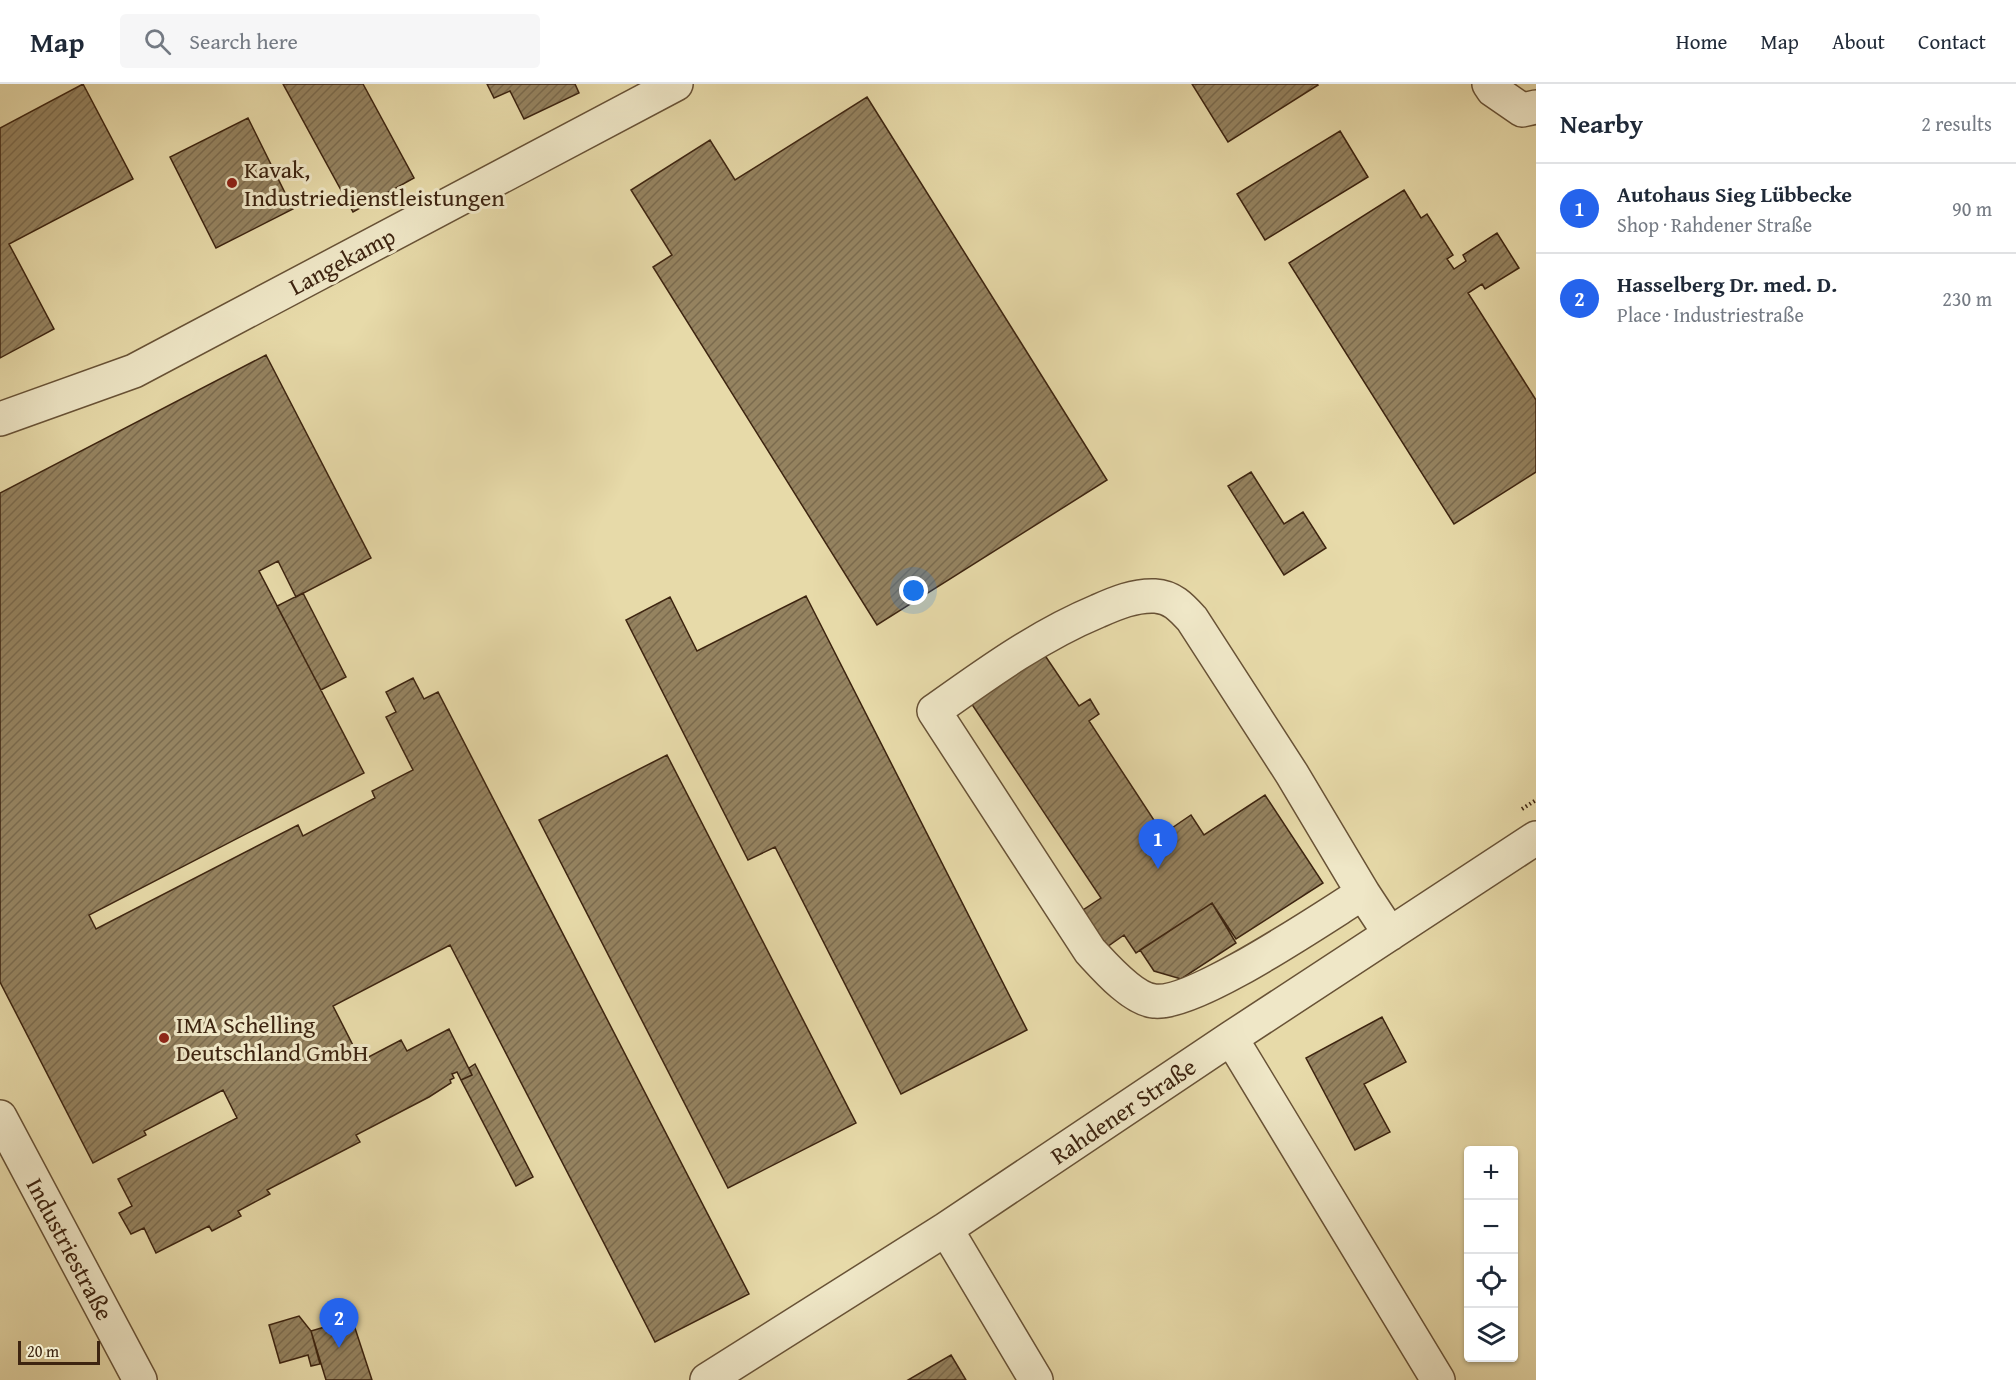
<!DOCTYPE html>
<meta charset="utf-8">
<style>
body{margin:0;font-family:"Gentium Book Plus",serif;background:#f6f6f7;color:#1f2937}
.controls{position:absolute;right:18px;bottom:18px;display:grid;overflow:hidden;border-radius:6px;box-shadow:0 2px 4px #0004}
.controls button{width:54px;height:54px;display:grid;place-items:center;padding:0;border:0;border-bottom:2px solid #e0e1e3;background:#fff;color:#1f2937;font:30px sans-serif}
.scale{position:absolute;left:18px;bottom:15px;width:82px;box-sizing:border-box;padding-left:6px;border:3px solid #3d2410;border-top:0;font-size:16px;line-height:21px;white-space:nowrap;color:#3d2410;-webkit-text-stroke:4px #efe7c7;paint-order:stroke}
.you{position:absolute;left:914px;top:507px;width:21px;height:21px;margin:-15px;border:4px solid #fff;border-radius:50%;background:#1a73e8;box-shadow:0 0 0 9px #1a73e833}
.badge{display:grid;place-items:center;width:39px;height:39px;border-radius:50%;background:#2563eb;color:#fff;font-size:20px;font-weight:700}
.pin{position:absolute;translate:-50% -50px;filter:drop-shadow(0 2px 3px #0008)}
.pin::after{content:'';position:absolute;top:32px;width:21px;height:18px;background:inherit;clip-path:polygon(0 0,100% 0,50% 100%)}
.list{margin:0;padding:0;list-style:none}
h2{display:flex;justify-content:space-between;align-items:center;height:78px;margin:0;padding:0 24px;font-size:26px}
h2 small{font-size:20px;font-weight:400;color:#747a83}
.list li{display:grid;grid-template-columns:39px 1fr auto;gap:18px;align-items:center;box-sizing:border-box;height:90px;padding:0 24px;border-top:2px solid #e0e1e3}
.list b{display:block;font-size:22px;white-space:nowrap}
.list p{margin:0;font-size:20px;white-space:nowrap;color:#747a83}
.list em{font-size:20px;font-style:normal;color:#747a83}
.icon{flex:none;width:33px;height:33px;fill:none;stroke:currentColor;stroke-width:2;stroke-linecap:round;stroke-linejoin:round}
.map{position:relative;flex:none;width:1536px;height:1296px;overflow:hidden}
header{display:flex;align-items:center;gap:36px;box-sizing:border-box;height:84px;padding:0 30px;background:#fff;border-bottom:2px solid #e0e1e3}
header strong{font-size:28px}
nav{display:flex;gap:33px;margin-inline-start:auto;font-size:21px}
.search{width:420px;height:54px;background:#f6f6f7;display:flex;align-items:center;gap:15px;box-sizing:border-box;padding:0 21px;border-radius:6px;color:#747a83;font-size:22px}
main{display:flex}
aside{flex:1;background:#fff}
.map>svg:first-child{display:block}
.building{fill:url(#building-hatch);stroke:#3d2410;stroke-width:1.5}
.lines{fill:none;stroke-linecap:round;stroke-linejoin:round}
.minor-casing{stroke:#685236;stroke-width:36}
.path{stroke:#3d2410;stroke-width:4;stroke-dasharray:1.5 3;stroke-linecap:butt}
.minor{stroke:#efe7c7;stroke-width:33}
.poi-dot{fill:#8f2418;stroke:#efe7c7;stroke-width:2}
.labels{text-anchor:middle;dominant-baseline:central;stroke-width:6;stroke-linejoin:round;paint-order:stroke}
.poi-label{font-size:24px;fill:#3d2410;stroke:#efe7c7;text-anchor:start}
.street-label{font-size:24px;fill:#3d2410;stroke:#efe7c7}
</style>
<header>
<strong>Map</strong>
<div class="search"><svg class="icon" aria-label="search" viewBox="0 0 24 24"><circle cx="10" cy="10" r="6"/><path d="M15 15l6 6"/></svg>Search here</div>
<nav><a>Home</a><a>Map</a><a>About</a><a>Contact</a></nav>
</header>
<main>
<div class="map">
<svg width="1536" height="1296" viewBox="0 0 1536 1296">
<defs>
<pattern id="building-hatch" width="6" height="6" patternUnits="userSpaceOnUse" patternTransform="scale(1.5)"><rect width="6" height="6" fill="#958360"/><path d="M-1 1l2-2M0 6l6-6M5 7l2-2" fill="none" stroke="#7b6b4e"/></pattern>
</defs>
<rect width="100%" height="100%" fill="#e7daa9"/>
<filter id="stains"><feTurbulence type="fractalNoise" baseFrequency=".00333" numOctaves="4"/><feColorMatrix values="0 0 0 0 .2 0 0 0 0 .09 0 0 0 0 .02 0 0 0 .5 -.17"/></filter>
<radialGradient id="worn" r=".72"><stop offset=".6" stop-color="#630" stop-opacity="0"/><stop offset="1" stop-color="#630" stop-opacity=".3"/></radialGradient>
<path class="building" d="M83 0 133 95 9 160 54 245 0 274V44Z
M283 0H363L414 94 353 128Z
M487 0H575L579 9 524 35 510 7 494 14Z
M1192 0H1317L1318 1 1228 58Z
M867 13 1107 396 877 541 653 183 672 171 631 106 710 56 735 96Z
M248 34 293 125 216 164 170 73Z
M1340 47 1368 93 1265 156 1237 110Z
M1404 106 1421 134 1427 130 1453 171 1447 175 1454 185 1466 177 1463 171 1497 149 1519 184 1485 205 1482 200 1468 209 1536 316V388L1454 440 1289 179Z
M266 271 371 474 296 513 278 477 259 487 364 689 89 831 96 845 298 741 303 752 375 714 372 707 413 686 386 633 396 628 386 608 413 594 424 615 438 608 749 1210 655 1258 450 861 333 922 361 977 401 956 407 967 449 945 472 991 461 996 457 988 452 990 454 994 450 996 451 999 429 1013 356 1051 360 1058 267 1106 270 1110 238 1127 241 1132 212 1147 209 1142 156 1169 144 1144 131 1150 119 1129 132 1122 118 1095 237 1034 223 1006 144 1047 146 1051 93 1079 0 898V409Z
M1251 388 1284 440 1303 428 1326 464 1284 491 1228 402Z
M303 509 346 593 321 606 277 522Z
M806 512 1027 946 901 1010 775 763 748 776 626 536 670 513 697 567Z
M1044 570 1079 622 1090 615 1099 630 1089 637 1163 750 1191 731 1204 751 1265 711 1323 799 1236 855 1212 819 1136 869 1124 851 1107 863 1083 826 1101 814 971 619Z
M667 671 856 1039 728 1104 539 736Z
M1212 819 1236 859 1181 895 1154 887 1140 866Z
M1382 933 1406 978 1364 1000 1390 1048 1355 1066 1306 974Z
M475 980 533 1093 516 1102 461 996 472 991 469 984Z
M299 1232 311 1247 320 1280 311 1282 308 1271 280 1279 269 1241Z
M352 1235 372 1296H326L311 1247Z
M951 1271 966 1296H908Z"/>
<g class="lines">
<g class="minor-casing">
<path id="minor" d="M1489 0 1493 6 1522 26 1536 23
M0 335 134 287 676 0
M1363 809C1324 833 1193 923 1154 917 1132 915 1104 882 1090 867L934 627C986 590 1038 552 1098 527 1116 519 1135 511 1155 512 1172 513 1181 523 1192 535L1292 690 1363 809 1390 850
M1231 954 1438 1296
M0 1033 140 1296
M946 1145 1036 1296
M707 1296 946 1145 1231 954 1536 754"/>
</g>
<path class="path" d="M1522 725 1536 716"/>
<use href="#minor" class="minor"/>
</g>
<g class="poi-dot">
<circle cx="232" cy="99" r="6"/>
<circle cx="164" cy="954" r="6"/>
</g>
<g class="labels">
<g class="poi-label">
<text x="244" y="85">Kavak,<tspan x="244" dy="28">Industriedienstleistungen</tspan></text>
<text x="176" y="940">IMA Schelling<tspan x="176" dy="28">Deutschland GmbH</tspan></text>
</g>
<g class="street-label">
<text transform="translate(342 177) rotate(-28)">Langekamp</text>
<text transform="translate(1123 1027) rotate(-34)">Rahdener Straße</text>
<text transform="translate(70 1165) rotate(62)">Industriestraße</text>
</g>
</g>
<rect width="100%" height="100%" filter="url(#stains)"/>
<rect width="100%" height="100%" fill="url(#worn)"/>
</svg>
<div class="controls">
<button>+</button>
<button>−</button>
<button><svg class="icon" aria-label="locate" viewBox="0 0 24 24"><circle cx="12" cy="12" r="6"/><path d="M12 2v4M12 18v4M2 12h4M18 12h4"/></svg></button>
<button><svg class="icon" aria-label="layers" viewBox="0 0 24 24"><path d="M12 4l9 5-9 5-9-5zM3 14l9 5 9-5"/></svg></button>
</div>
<div class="scale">20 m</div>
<div class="you"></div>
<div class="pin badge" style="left:1158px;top:785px">1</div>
<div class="pin badge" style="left:339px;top:1264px">2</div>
</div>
<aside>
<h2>Nearby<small>2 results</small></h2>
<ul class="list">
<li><span class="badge">1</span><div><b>Autohaus Sieg Lübbecke</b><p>Shop · Rahdener Straße</p></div><em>90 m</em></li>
<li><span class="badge">2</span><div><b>Hasselberg Dr. med. D.</b><p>Place · Industriestraße</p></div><em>230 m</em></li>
</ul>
</aside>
</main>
